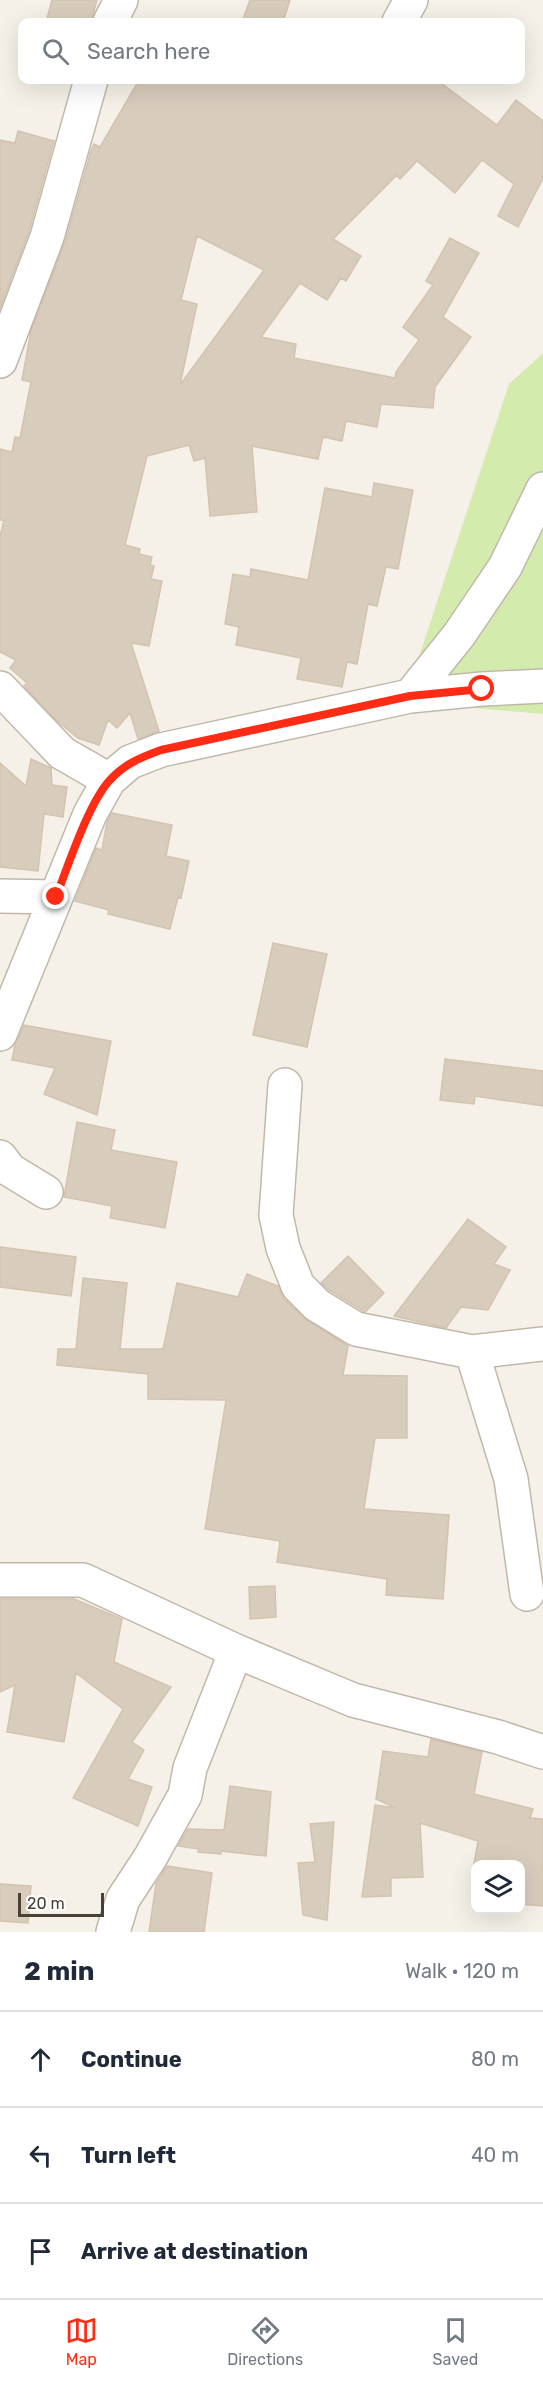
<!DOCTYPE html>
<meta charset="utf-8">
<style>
body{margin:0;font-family:Rubik,sans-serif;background:#f2f2f3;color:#1f2937}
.controls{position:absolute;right:18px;bottom:18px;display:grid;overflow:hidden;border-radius:12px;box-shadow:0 6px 24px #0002}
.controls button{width:54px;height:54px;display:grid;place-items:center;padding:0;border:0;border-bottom:2px solid #e0e1e3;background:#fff;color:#1f2937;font:30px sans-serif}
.scale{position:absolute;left:18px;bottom:15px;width:86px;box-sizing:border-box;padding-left:6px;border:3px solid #494136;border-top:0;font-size:16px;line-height:21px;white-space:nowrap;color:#494136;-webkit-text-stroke:4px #fff;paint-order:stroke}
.stop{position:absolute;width:18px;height:18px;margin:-14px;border:4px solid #ff2c15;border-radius:50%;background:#fff}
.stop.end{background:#ff2c15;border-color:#fff;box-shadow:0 2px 6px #0008}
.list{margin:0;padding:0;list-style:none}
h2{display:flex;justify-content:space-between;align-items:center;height:78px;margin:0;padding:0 24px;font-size:26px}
h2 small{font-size:20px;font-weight:400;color:#747a83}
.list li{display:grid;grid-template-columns:39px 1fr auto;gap:18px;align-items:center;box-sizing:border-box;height:96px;padding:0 24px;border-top:2px solid #e0e1e3}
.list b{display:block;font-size:22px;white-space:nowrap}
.list em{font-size:20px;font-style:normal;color:#747a83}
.icon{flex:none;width:33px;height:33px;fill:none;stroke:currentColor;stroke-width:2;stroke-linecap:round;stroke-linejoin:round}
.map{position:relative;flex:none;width:543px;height:1932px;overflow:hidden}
.search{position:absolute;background:#fff;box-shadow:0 6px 24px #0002;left:18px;right:18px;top:18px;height:66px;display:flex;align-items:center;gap:15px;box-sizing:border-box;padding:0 21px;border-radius:12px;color:#747a83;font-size:22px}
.sheet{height:366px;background:#fff}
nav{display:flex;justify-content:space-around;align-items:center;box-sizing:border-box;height:84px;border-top:2px solid #e0e1e3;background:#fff;font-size:16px;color:#747a83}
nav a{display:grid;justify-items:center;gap:3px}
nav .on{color:#ff2c15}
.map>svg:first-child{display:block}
.green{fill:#d3ecae}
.building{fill:#d8ccbd;stroke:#d3c3af;stroke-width:1.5;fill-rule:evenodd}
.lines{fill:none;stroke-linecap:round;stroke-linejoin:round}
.minor-casing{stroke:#c1b8aa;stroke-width:36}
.minor{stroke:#fff;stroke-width:33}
.route{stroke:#ff2c15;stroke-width:8}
</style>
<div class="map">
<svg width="543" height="1932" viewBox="0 0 543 1932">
<rect width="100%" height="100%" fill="#f5f1e8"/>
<path class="green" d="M543 353V714L404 702 509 384Z"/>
<path class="building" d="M52 0H97L91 22H46Z
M250 0H290L283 22H242Z
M139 80H437L497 125 516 100 543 121V178L518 227 498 216 514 184 482 160 455 193 417 161 400 179 397 175 333 239 361 256 346 281 341 278 327 300 300 283 261 337 296 344 294 358 395 378 396 372 419 340 403 327 433 285 426 281 450 238 479 253 443 317 471 337 435 387 433 408 381 404 377 427 346 421 342 441 323 437 318 459 252 446 257 512 210 516 205 458 194 461 189 445 147 456 125 545 140 549 139 554 152 557 150 565 154 566 151 579 162 581 149 646 131 643 159 731 138 739 130 713 117 728 108 720 99 745 78 738 56 720 24 686 27 683 10 668 16 660 0 652V536L4 520H0V449L12 452 15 437 20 438 31 382 22 380 31 331 65 242 91 151 94 144 100 147ZM197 236 264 270 180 385 197 304 181 300Z
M18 131 54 141 29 231 0 308V140L15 143Z
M374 483 413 490 398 569 386 567 377 606 368 604 357 664 347 662 342 687 297 679 301 658 236 645 239 627 225 624 233 574 250 577 251 569 308 580 325 488 372 497Z
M31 759 51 768 52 785 67 787 63 817 44 814 38 871 0 867V763L26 786Z
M112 813 172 825 166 856 189 861 181 898 178 897 170 929 108 914 109 910 75 901 96 848 102 850 107 822Z
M273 943 327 954 307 1047 253 1035Z
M24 1025 111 1041 97 1115 44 1094 55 1068 12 1060 15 1045Z
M445 1059 543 1071V1106L475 1096 474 1104 440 1100Z
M77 1122 115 1130 111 1150 177 1162 165 1228 110 1218 112 1206 64 1197Z
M468 1219 506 1247 494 1264 510 1270 488 1310 461 1307 446 1328 394 1316Z
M0 1247 76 1257 71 1296 0 1287Z
M348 1256 384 1293 365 1312 329 1290 321 1283Z
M247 1274 278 1286 284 1299 304 1318 348 1346 343 1375 407 1376V1438H375L364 1509 449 1515 443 1599 386 1595 387 1579 277 1562 280 1541 205 1529 226 1400 148 1399V1374L57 1365 58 1349H76L83 1278 127 1283 120 1349H163L177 1283 238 1297Z
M275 1586 276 1617 250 1619 249 1587Z
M0 1599H74L122 1619 114 1662 171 1687 132 1742 144 1750 128 1779 152 1787 138 1826 73 1798 123 1709 76 1673 64 1742 7 1732 15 1685 0 1692Z
M431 1739 482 1752 474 1794 533 1809 530 1818 543 1819V1906L520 1904V1864H474L478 1841 420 1823 423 1877 391 1878V1896L362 1897 375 1805 396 1808 376 1799 383 1751 428 1757Z
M230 1786 271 1792 266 1856 221 1851V1854L198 1852 199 1849 178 1846 188 1829 224 1830Z
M334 1822 327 1920 303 1915 298 1863 315 1862 310 1824Z
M167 1866 212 1873 204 1932H149L156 1884Z
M0 1884 31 1886 28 1923 0 1921Z"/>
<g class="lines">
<g class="minor-casing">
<path id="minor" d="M110 22 121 0
M399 22 411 0
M0 361 47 237 91 80
M0 688 62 753 109 780
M410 696 482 689 543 686
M0 896 56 897
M0 1034 90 814 109 780 130 762 161 750 410 696 459 635 505 567 543 489
M285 1085 276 1215 283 1248 298 1286 317 1305 356 1329 472 1352 543 1344
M0 1157 10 1170 46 1192
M472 1352 511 1479 527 1594
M0 1580H83L236 1651 353 1700 498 1737 543 1752
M113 1932 123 1899 150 1858 185 1795 190 1768 236 1651"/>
</g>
<use href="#minor" class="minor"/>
</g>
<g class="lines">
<path class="route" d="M56 897C68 866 89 802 110 780 124 764 142 757 161 750L410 696 482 689"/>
</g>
</svg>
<div class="controls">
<button><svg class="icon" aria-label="layers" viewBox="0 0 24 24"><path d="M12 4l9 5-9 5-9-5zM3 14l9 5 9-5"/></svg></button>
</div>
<div class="scale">20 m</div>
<div class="stop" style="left:482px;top:689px"></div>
<div class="stop end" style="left:56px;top:897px"></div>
<div class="search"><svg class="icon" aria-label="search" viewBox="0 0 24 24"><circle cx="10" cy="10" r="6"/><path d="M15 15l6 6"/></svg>Search here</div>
</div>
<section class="sheet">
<h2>2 min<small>Walk · 120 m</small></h2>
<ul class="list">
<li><svg class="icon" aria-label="ahead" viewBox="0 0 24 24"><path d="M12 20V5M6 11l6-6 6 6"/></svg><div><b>Continue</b></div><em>80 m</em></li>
<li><svg class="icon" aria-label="left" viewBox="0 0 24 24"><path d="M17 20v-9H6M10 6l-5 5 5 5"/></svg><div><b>Turn left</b></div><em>40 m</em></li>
<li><svg class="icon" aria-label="arrive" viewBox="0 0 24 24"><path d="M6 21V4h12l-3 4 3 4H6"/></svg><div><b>Arrive at destination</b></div></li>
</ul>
</section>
<nav>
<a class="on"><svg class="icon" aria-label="map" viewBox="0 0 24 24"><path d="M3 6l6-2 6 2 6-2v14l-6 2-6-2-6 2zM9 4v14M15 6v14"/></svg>Map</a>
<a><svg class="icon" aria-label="directions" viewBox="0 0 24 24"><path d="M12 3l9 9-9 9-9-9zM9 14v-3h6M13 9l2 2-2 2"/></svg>Directions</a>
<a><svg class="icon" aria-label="saved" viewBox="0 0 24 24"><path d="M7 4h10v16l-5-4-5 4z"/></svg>Saved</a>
</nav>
